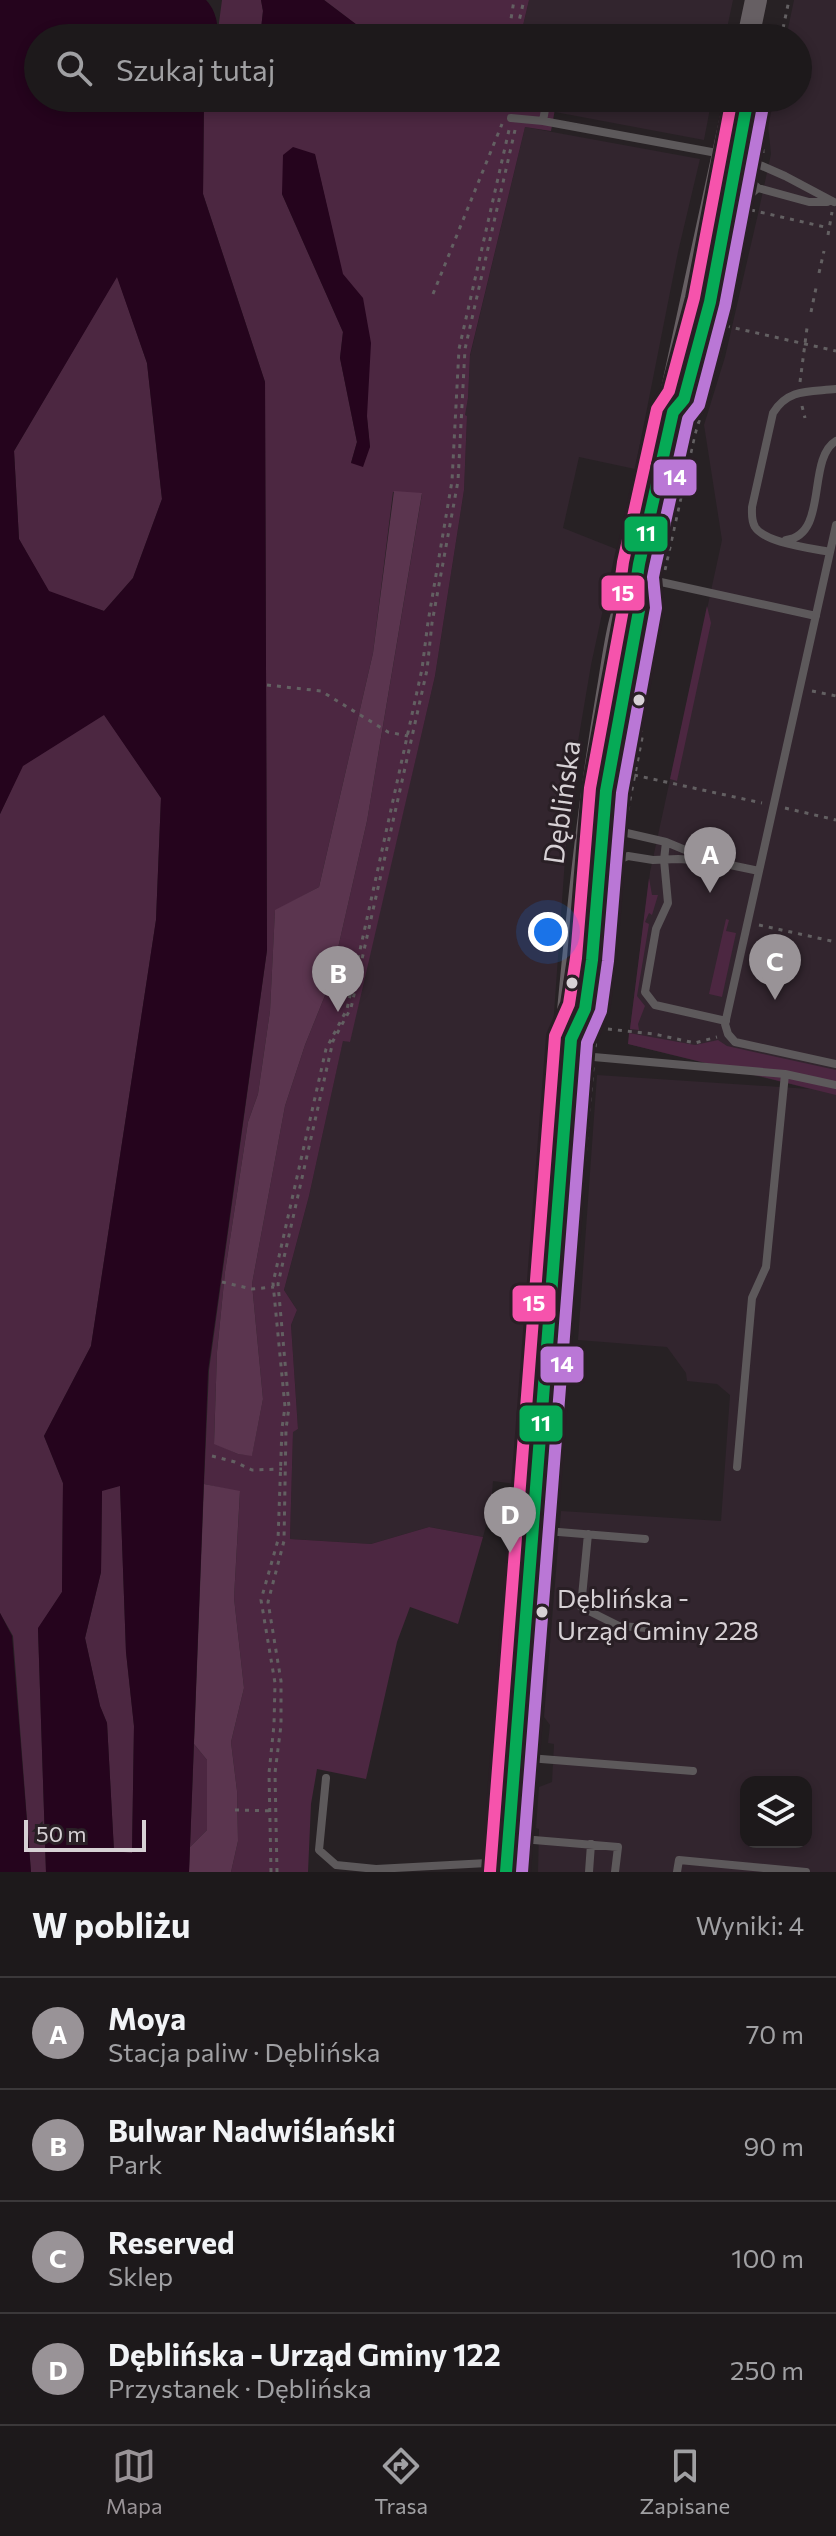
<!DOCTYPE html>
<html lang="pl">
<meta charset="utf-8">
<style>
body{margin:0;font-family:Commissioner,sans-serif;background:#2a2628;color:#f1f3f6}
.controls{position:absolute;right:24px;bottom:24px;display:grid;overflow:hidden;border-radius:16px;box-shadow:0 4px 12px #0003}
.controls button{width:72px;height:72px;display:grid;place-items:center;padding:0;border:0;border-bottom:2px solid #3b383a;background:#1d191b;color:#f1f3f6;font:40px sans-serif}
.scale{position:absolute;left:24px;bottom:20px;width:122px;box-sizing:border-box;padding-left:8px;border:4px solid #d7d1d5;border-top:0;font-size:22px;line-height:28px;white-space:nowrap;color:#d7d1d5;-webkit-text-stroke:6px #291f25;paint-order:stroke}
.you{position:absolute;left:548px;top:932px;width:28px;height:28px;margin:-20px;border:6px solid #fff;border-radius:50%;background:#1a73e8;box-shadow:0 0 0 12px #1a73e833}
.badge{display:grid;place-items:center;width:52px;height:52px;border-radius:50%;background:#999397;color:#fff;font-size:26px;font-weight:700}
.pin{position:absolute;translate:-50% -66px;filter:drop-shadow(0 2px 4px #0008)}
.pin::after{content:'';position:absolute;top:42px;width:28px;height:24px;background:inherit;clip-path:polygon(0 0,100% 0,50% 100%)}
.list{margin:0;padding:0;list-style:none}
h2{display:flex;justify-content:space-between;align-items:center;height:104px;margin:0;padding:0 32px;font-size:34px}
h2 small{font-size:26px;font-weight:400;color:#a0a0a3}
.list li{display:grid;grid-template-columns:52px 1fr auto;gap:24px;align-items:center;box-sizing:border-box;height:112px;padding:0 32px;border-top:2px solid #3b383a}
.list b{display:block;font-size:30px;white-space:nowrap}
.list p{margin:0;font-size:26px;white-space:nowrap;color:#a0a0a3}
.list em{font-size:26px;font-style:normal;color:#a0a0a3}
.icon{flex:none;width:44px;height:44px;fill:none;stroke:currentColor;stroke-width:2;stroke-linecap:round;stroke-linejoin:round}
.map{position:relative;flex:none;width:836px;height:1872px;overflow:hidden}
.search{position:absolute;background:#1d191b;box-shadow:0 4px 12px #0003;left:24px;right:24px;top:24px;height:88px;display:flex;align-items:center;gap:20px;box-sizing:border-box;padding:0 28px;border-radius:44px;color:#a0a0a3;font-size:30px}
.sheet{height:552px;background:#1d191b}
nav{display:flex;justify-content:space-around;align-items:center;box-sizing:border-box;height:112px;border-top:2px solid #3b383a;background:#1d191b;font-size:22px;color:#a0a0a3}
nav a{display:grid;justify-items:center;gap:4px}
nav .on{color:#999397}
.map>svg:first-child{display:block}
.built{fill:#32252e;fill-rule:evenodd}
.green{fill:#4c2741;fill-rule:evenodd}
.forest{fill:#5b354f}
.water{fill:#25041d;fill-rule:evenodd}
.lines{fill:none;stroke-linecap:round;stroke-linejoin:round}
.path{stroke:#636062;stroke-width:3;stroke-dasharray:4 6;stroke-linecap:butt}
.lane{stroke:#5d595b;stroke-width:8}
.secondary{stroke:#665f63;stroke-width:22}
.bus-1-casing{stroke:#291f25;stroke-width:18}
.bus-2-casing{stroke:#291f25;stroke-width:18}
.bus-3-casing{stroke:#291f25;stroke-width:18}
.bus-1{stroke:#06aa56;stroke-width:12}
.bus-2{stroke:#ba77d6;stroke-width:12}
.bus-3{stroke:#f653ac;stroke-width:12}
.bus-dot{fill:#d7d1d5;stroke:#291f25;stroke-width:3}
.labels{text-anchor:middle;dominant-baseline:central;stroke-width:6;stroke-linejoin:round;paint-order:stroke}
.bus-label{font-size:26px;fill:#d7d1d5;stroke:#291f25;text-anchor:start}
.street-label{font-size:28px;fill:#d7d1d5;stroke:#291f25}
.line-badge{stroke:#291f25;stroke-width:3}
.badge-label{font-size:22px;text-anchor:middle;font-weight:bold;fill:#fff}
</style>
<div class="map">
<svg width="836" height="1872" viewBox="0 0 836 1872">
<rect width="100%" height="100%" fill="#272124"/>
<path class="built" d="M529 0H733L725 38H520Z
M794 0H836V1872H538L539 1829 536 1828 539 1787 552 1782 554 1744 548 1743 550 1725 544 1717 561 1511 721 1521 730 1395 717 1384 687 1381 686 1373 667 1347 578 1340 597 1075 810 1089 628 1044 650 872 722 540 704 425 725 357 758 214 771 154 768 125 773 98H798V38H786ZM746 1782H806V1842H746Z
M557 98H712L704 140 555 112Z
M525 127 700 159 678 252 635 469 579 457 563 528 616 549 591 665 570 789 549 1083 515 1484 493 1481 491 1507 483 1537 429 1527 371 1544 290 1539 293 1431 298 1429 291 1325 297 1310 284 1290 309 1196 343 1040 349 1042 435 676 464 490 467 416 464 415 468 398 470 356Z"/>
<path class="green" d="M222 0H261L263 11 260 38H217Z
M324 0H529L520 38H361L357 25Z
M204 98H557L551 131 525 127 470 355 468 398 465 415 467 416 464 490 435 676 350 1042 343 1041 309 1196 284 1290 297 1310 291 1325 298 1429 293 1432 290 1539 371 1544 429 1527 483 1537 458 1624 410 1607 397 1642 366 1779 317 1769 311 1804 308 1872H231L238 1841 237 1791 231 1742 244 1688 234 1598 240 1492 204 1484 209 1370 267 950 265 382 203 194ZM315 155C337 251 361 348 370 447L351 463 357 442 340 358 343 332 282 194ZM393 492 422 494 367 821 330 983 305 1045 285 1106 252 1284 263 1399 252 1455 238 1454 214 1443 217 1352 225 1272 248 1122 258 1094 270 1011 275 911 319 887 373 653Z
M117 276 147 363 162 499 133 578 104 611 49 592 19 539 14 451Z
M707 606 711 623 677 781 670 779Z
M104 714 161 798 156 920 91 1346 44 1436 63 1483 62 1592 38 1629 46 1872H31L13 1636 0 1613V814L22 766Z
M649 878 652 895H658L652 915 649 913 645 922 649 924 637 996 645 1006 638 1024 639 1030 630 1029Z
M726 919 729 920 726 931 736 933 722 997 709 994Z
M629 1033 695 1045 718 1040 727 1046 836 1070V1095L628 1044Z
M120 1485 126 1652 134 1726 132 1853 114 1852 107 1723 100 1706 85 1638 101 1572 102 1490Z
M194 1744 207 1760V1830L190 1847Z"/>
<path class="forest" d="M394 491 422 493 367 821 330 983 305 1045 285 1106 252 1284 263 1399 252 1456 238 1454 214 1444 217 1352 225 1272 248 1122 258 1094 270 1011 275 910 319 887 373 653Z
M204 1484 240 1491 234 1598 244 1688 231 1742 237 1791 238 1841 231 1872H189L190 1847 207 1830V1760L194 1744Z"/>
<path class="water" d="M0 0H206C215 9 220 26 216 38H38V98H204L203 194 265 382 267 950 208 1371 189 1872H46L38 1628 62 1592 63 1483 44 1436 91 1346 156 920 161 798 104 715 23 766 0 814ZM117 277 147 363 162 499 133 578 104 611 49 591 19 539 14 451ZM120 1486 126 1652 134 1726 132 1853 114 1851 107 1723 100 1706 85 1638 101 1572 102 1491Z
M261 0H324L357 25 361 38H260L263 11Z
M293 147 315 154 343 274 363 298 371 343 367 416 370 447 363 467 351 463 357 442 340 358 343 332 282 194 283 155Z
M0 1613 12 1636 31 1872H0Z"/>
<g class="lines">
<path class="path" d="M508 38 514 0
M515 38 524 0
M781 38 789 0
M763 153 762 127 768 98
M751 210 829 228
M828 235 832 212
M819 273 824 251
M433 294 502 124
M732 298 750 212
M811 312 816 288
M726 326 836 351
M800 382 807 328
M802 406 805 418
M638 476 652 405
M665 570 695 434 719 357 729 310
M267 685 321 691 388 732 408 736
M812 691 836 696
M634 775 762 803
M785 808 836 820
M626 820 643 733 636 728
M759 925 836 942
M598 1028 654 1034 695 1043 717 1037
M595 1047 598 1027
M222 1282 252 1289 274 1287
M561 1430 593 1067
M212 1456 235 1462 252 1470 282 1469
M235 1810 275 1811
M271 1872 269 1773 274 1725 275 1683 261 1600 278 1540 282 1428 285 1407 273 1283 326 1049 347 1009 422 669 428 622 452 481 459 349 509 130
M277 1872 275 1773 281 1725V1681L268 1602 284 1541 286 1429 289 1407 278 1284 333 1041 351 1008 427 670 432 623 458 481 465 349 515 130"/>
<path class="lane" d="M511 118 543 121 744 158 785 176 834 202
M543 121 547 98
M735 158 742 174 758 188
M734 208 758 188 809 202H827
M836 525 725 1024 728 1034 735 1042 836 1064
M786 540C829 535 806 459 836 441
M830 552C811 548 765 543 755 527 751 520 752 514 752 507L773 413C788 388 810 392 836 389
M638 577 816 616
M605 828 666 842 707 859
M666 842 664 860 668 903 656 929 645 992 655 1005 726 1021
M604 873 613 862 628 856 653 860 678 859 711 861 759 871
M571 1055 785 1074 836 1085
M737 1467 752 1298 766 1267 785 1074
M534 1530 645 1539
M588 1534 581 1607 619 1626 676 1630
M516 1757 693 1771
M326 1778 319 1850 336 1865 376 1869 506 1862
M510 1838 618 1847 615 1872
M589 1872 591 1844
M677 1872 679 1860 806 1872"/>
<path class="secondary" d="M748 38 756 0
M684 398 710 302 732 178
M573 1036 585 1009 592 960 606 791 640 605 637 578
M506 1872 571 1039 568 1011C578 905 589 799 607 694 614 655 617 612 637 577L673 412 672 389 735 98"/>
<g class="bus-1-casing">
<path id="bus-1" d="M506 1872 571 1039 585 1009 592 960 606 791 640 605 637 577 639 564 673 412 684 399 710 302 748 98"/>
</g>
<g class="bus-2-casing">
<path id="bus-2" d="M522 1872 587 1043 601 1011 608 961 622 793 656 608 653 577 655 567 688 419 699 405 725 306 764 101"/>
</g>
<g class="bus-3-casing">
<path id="bus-3" d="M490 1871 555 1036 569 1004 576 958 590 788 624 604 621 577 623 562 657 409 669 391 694 298 732 98"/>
</g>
<use href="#bus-1" class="bus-1"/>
<use href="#bus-2" class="bus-2"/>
<use href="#bus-3" class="bus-3"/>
</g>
<g class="bus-dot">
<circle cx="639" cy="700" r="7"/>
<circle cx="572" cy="983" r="7"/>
<circle cx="542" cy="1612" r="7"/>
</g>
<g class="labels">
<g class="bus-label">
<text x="557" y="1597">Dęblińska -<tspan x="557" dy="32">Urząd Gminy 228</tspan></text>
</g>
<g class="street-label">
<text transform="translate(561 802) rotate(-82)">Dęblińska</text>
</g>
</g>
<g class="line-badge">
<rect x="652" y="458" width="46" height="39" rx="8" fill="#ba77d6"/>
<rect x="623" y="515" width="46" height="38" rx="8" fill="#06aa56"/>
<rect x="600" y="574" width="46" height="38" rx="8" fill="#f653ac"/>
<rect x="511" y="1284" width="46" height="39" rx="8" fill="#f653ac"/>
<rect x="539" y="1345" width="46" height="39" rx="8" fill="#ba77d6"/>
<rect x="518" y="1404" width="46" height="39" rx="8" fill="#06aa56"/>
</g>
<g class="badge-label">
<text x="675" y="485">14</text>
<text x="646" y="541">11</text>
<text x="623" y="601">15</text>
<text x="534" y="1311">15</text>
<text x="562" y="1372">14</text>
<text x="541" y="1431">11</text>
</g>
</svg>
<div class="controls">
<button><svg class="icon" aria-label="layers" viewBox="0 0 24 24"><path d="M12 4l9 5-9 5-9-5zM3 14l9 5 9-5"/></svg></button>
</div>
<div class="scale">50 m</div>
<div class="you"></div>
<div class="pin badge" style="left:710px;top:893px">A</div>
<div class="pin badge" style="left:338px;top:1012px">B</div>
<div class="pin badge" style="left:775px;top:1000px">C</div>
<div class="pin badge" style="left:510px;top:1553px">D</div>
<div class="search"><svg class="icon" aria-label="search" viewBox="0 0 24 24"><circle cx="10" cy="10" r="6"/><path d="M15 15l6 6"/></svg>Szukaj tutaj</div>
</div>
<section class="sheet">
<h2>W pobliżu<small>Wyniki: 4</small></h2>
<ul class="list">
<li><span class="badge">A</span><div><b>Moya</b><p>Stacja paliw · Dęblińska</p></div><em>70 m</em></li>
<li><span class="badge">B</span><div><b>Bulwar Nadwiślański</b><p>Park</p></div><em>90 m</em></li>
<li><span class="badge">C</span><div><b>Reserved</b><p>Sklep</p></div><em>100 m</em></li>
<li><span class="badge">D</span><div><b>Dęblińska - Urząd Gminy 122</b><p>Przystanek · Dęblińska</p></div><em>250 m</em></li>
</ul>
</section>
<nav>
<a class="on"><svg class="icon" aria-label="map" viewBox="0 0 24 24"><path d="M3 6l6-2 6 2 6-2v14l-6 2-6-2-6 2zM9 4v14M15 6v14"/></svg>Mapa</a>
<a><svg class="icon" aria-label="directions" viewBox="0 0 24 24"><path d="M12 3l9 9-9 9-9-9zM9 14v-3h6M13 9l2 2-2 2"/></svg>Trasa</a>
<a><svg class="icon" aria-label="saved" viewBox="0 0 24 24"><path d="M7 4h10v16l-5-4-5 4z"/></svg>Zapisane</a>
</nav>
